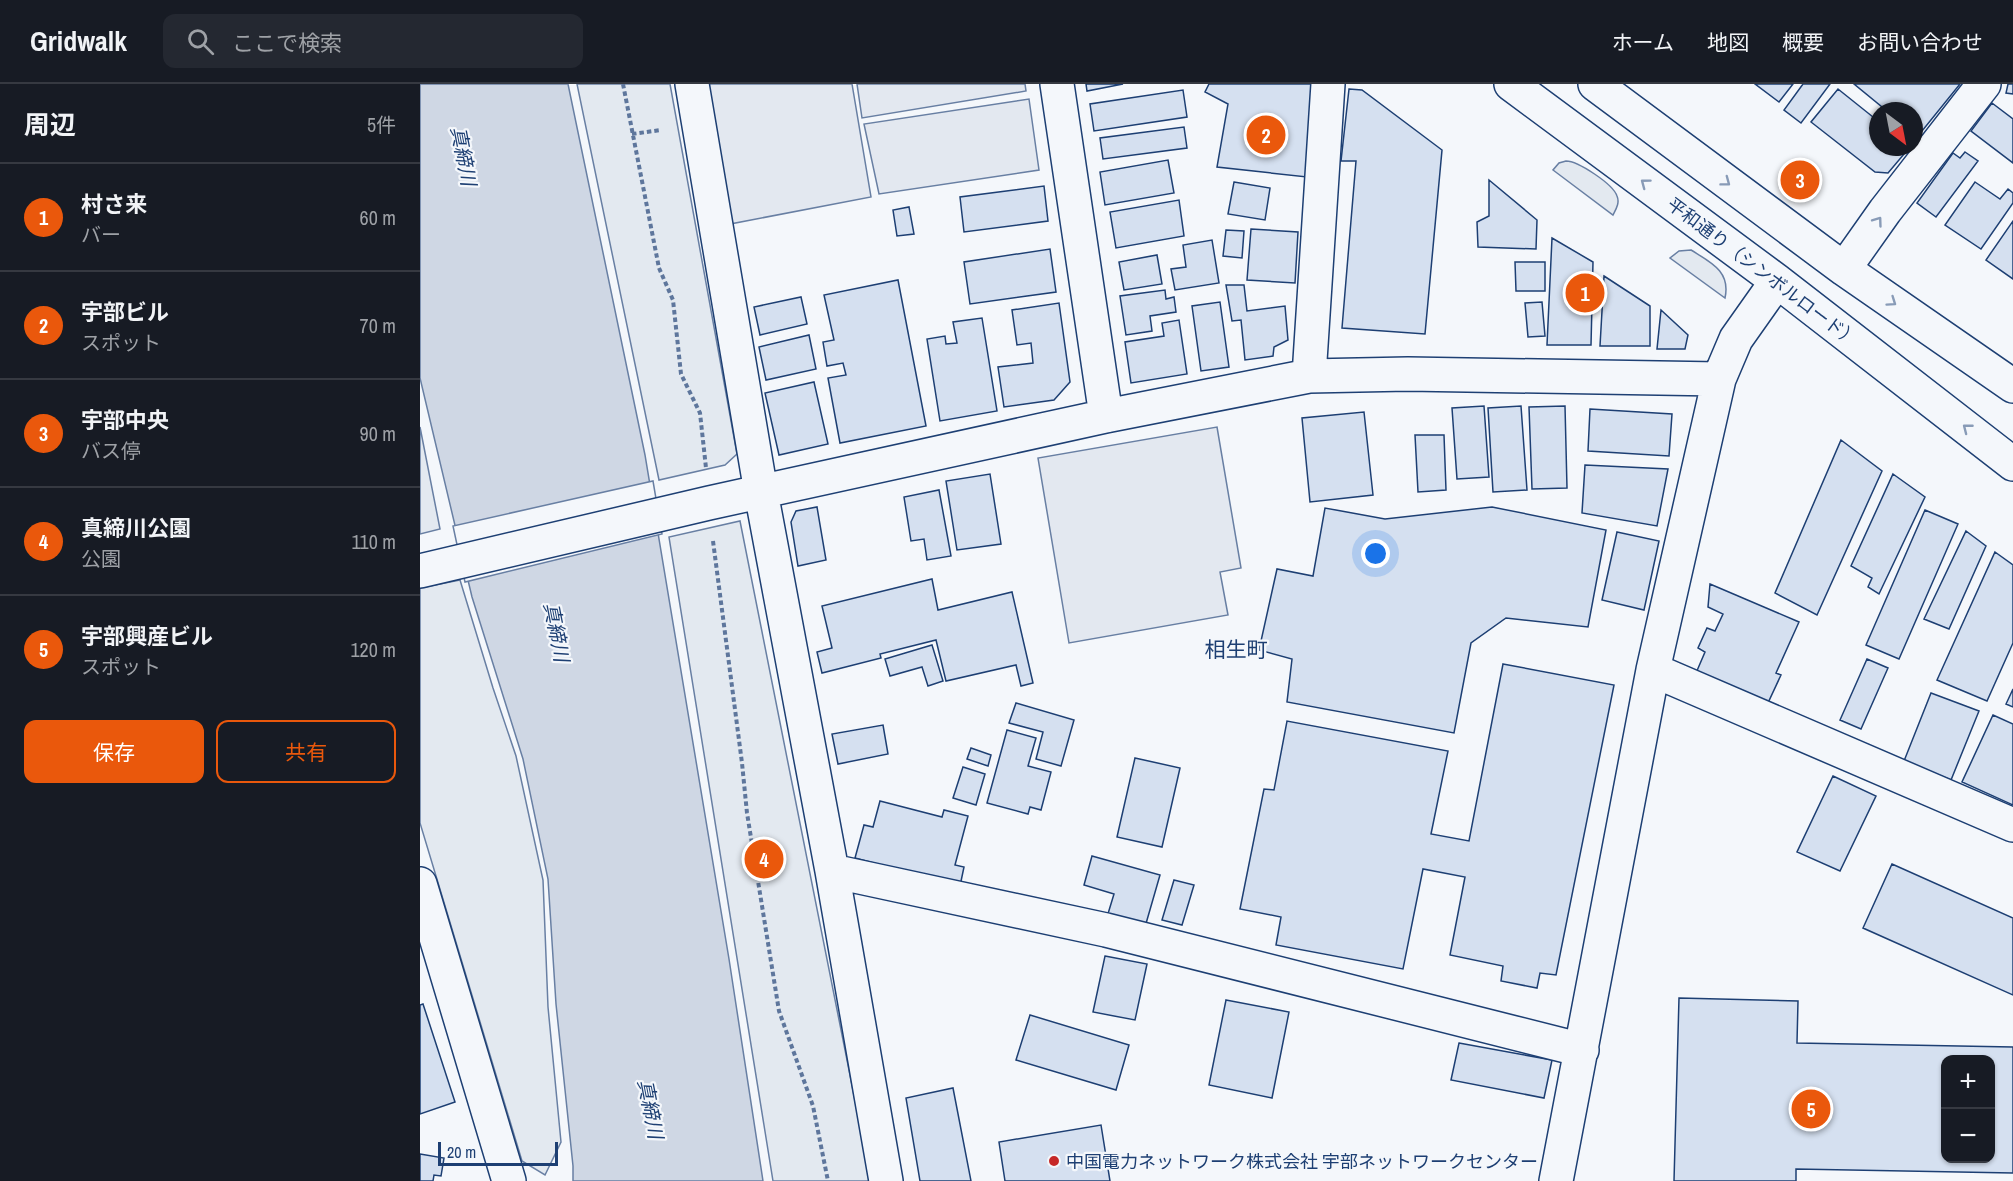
<!DOCTYPE html>
<html lang="ja">
<meta charset="utf-8">
<style>
body{margin:0;font-family:"Archivo Narrow","Noto Sans JP",sans-serif;background:#242831;color:#f1f3f6}
.controls{position:absolute;right:18px;bottom:18px;display:grid;overflow:hidden;border-radius:12px;box-shadow:0 2px 4px #0004}
.controls button{width:54px;height:54px;display:grid;place-items:center;padding:0;border:0;border-bottom:2px solid #363941;background:#171b24;color:#f1f3f6;font:30px sans-serif}
.compass{position:absolute;left:1449px;top:18px;width:54px;height:54px;border-radius:50%;background:#171b24;box-shadow:0 2px 4px #0004;rotate:148deg}
.scale{position:absolute;left:18px;bottom:15px;width:120px;box-sizing:border-box;padding-left:6px;border:3px solid #1d3f73;border-top:0;font-size:16px;line-height:21px;white-space:nowrap;color:#1d3f73;-webkit-text-stroke:4px #f4f7fb;paint-order:stroke}
.you{position:absolute;left:956px;top:470px;width:21px;height:21px;margin:-15px;border:4px solid #fff;border-radius:50%;background:#1a73e8;box-shadow:0 0 0 9px #1a73e833}
.badge{display:grid;place-items:center;width:39px;height:39px;border-radius:50%;background:#ea580c;color:#fff;font-size:20px;font-weight:700}
.pin{position:absolute;translate:-50% -50%;border:3px solid #fff;box-shadow:0 2px 6px #0006}
.list{margin:0;padding:0;list-style:none}
h2{display:flex;justify-content:space-between;align-items:center;height:78px;margin:0;padding:0 24px;font-size:26px}
h2 small{font-size:20px;font-weight:400;color:#9ea1a6}
.list li{display:grid;grid-template-columns:39px 1fr auto;gap:18px;align-items:center;box-sizing:border-box;height:108px;padding:0 24px;border-top:2px solid #363941}
.list b{display:block;font-size:22px;white-space:nowrap}
.list p{margin:0;font-size:20px;white-space:nowrap;color:#9ea1a6}
.list em{font-size:20px;font-style:normal;color:#9ea1a6}
.actions{display:flex;gap:12px;padding:18px 24px}
.actions a{flex:1;padding:14px 0;border:2px solid #ea580c;border-radius:12px;text-align:center;font-size:21px;color:#ea580c}
.actions .main{background:#ea580c;color:#fff}
.icon{flex:none;width:33px;height:33px;fill:none;stroke:currentColor;stroke-width:2;stroke-linecap:round;stroke-linejoin:round}
.map{position:relative;flex:none;width:1593px;height:1097px;overflow:hidden}
header{display:flex;align-items:center;gap:36px;box-sizing:border-box;height:84px;padding:0 30px;background:#171b24;border-bottom:2px solid #363941}
header strong{font-size:28px}
nav{display:flex;gap:33px;margin-inline-start:auto;font-size:21px}
.search{width:420px;height:54px;background:#242831;display:flex;align-items:center;gap:15px;box-sizing:border-box;padding:0 21px;border-radius:12px;color:#9ea1a6;font-size:22px}
main{display:flex}
aside{flex:1;background:#171b24}
.map>svg:first-child{display:block}
.green{fill:#e3e9f0;stroke:#687fa3;stroke-width:1.5}
.parking{fill:#e3e8f0;stroke:#687fa3;stroke-width:1.5}
.water{fill:#cfd7e4;stroke:#687fa3;stroke-width:1.5}
.pier{fill:#f4f7fb;stroke:#687fa3;stroke-width:1.5}
.building{fill:#d5e0f0;stroke:#1d3f73;stroke-width:1.5;fill-rule:evenodd}
.lines{fill:none;stroke-linecap:round;stroke-linejoin:round}
.minor-casing{stroke:#1d3f73;stroke-width:36}
.path{stroke:#5e769c;stroke-width:4;stroke-dasharray:4.5 3;stroke-linecap:butt}
.minor{stroke:#f4f7fb;stroke-width:33}
.oneway{stroke:#889bb7}
.poi-dot{fill:#c62828;stroke:#f4f7fb;stroke-width:2}
.labels{text-anchor:middle;dominant-baseline:central;stroke-width:4.5;stroke-linejoin:round;paint-order:stroke}
.street-label{font-size:18px;fill:#1d3f73;stroke:#f4f7fb}
.poi-label{font-size:18px;fill:#1d3f73;stroke:#f4f7fb;text-anchor:start}
.water-label{font-size:20px;font-style:italic;fill:#1d3f73;stroke:#f4f7fb}
.quarter-label{font-size:21px;fill:#1d3f73;stroke:#f4f7fb}
</style>
<header>
<strong>Gridwalk</strong>
<div class="search"><svg class="icon" aria-label="search" viewBox="0 0 24 24"><circle cx="10" cy="10" r="6"/><path d="M15 15l6 6"/></svg>ここで検索</div>
<nav><a>ホーム</a><a>地図</a><a>概要</a><a>お問い合わせ</a></nav>
</header>
<main>
<aside>
<h2>周辺<small>5件</small></h2>
<ul class="list">
<li><span class="badge">1</span><div><b>村さ来</b><p>バー</p></div><em>60 m</em></li>
<li><span class="badge">2</span><div><b>宇部ビル</b><p>スポット</p></div><em>70 m</em></li>
<li><span class="badge">3</span><div><b>宇部中央</b><p>バス停</p></div><em>90 m</em></li>
<li><span class="badge">4</span><div><b>真締川公園</b><p>公園</p></div><em>110 m</em></li>
<li><span class="badge">5</span><div><b>宇部興産ビル</b><p>スポット</p></div><em>120 m</em></li>
</ul>
<div class="actions"><a class="main">保存</a><a>共有</a></div>
</aside>
<div class="map">
<svg width="1593" height="1097" viewBox="0 0 1593 1097">
<rect width="100%" height="100%" fill="#f4f7fb"/>
<path class="green" d="M157 0H250L317 370 305 381 239 396Z
M1146 77C1158 77 1193 100 1197 112 1200 119 1196 125 1193 131L1133 86 1139 79Z
M1271 166C1290 178 1311 187 1305 214L1250 174 1259 167Z
M0 343 20 445 0 450Z
M320 437 451 1097H353L249 453Z
M40 496 73 604 96 672 123 796 128 923 141 1058 125 1091 102 1077 0 739V504Z"/>
<path class="parking" d="M289 0H432L451 113 310 140 284 1Z
M437 0H605L606 7 442 34Z
M609 15 619 86 459 110 444 40Z
M797 343 821 484 800 488 808 531 649 559 618 374Z"/>
<path class="water" d="M0 0H148L225 371 309 875 343 1097H153V1082L136 920 128 795 103 675 52 513 0 294Z"/>
<path class="pier" d="M233 397 242 450 45 498 33 442Z"/>
<path class="building" d="M666 0H703L667 7Z
M789 0H894L887 93 797 83 808 20 785 8Z
M1335 0H1373L1359 18Z
M1383 0H1410L1381 39 1364 26Z
M1434 0H1540L1498 52 1494 49V27H1467Z
M1588 0H1593V10L1586 9Z
M929 5 942 6 1022 66 1005 250 922 244 936 77H921Z
M1418 5 1458 37V63H1490L1468 89 1455 88 1391 38Z
M763 6 767 33 674 47 670 20Z
M1572 19 1593 35V79L1551 47Z
M764 43 767 64 683 75 680 54Z
M1545 68 1558 77 1516 133 1497 119 1533 69 1540 74Z
M748 76 754 109 685 121 680 88Z
M1069 96 1117 136 1116 165 1058 163 1057 138 1069 132Z
M814 98 850 104 845 136 808 130Z
M1555 98 1580 115 1588 105 1593 109V119L1561 165 1525 141Z
M624 102 628 137 544 148 540 113Z
M759 116 764 152 696 164 690 128Z
M489 123 494 150 477 152 473 126Z
M1593 137V195L1566 176Z
M831 145 878 148 875 199 827 196Z
M806 146 824 147 822 174 803 172Z
M1132 154 1173 178 1171 261H1127Z
M792 156 799 199 755 206 751 185 766 183 763 161Z
M630 165 636 208 550 220 544 178Z
M737 171 742 200 704 206 699 178Z
M1095 178H1125V207H1096Z
M1184 192 1230 222V262H1180Z
M478 196 506 342 420 359 408 294 426 291 423 279 407 282 403 258 414 256 404 211Z
M806 201H824L827 227 865 222 868 256 854 263 853 272 825 276 821 236 812 237Z
M745 206 746 215 754 213 756 228 730 232 732 247 706 251 700 212Z
M381 213 387 240 340 251 334 223Z
M800 218 809 283 781 287 772 222Z
M1122 218 1125 252 1108 253 1105 219Z
M639 219 650 298 634 316 584 323 578 283 613 279 611 259 597 261 592 226Z
M1241 226 1268 251 1265 265H1237Z
M562 234 577 327 520 337 507 255 525 252 526 260 537 259 533 238Z
M759 236 767 290 711 299 705 258 744 252 742 239Z
M389 251 396 285 346 296 339 263Z
M394 298 408 360 359 371 345 309Z
M1064 322 1069 393 1037 395 1032 324Z
M1101 322 1107 406 1073 408 1068 324Z
M1145 322 1147 404 1112 405 1109 323Z
M1170 325 1252 330 1249 372 1168 367Z
M944 328 953 411 890 418 882 334Z
M995 351H1024L1026 406 998 408Z
M1421 356 1462 387 1397 531 1355 509Z
M1165 381 1248 385 1237 442 1162 429Z
M570 390 581 460 537 466 526 397Z
M1473 390 1505 413 1459 510 1448 503 1452 494 1431 482Z
M519 406 531 472 507 476 504 455 491 457 484 413Z
M397 423 406 476 378 482 371 438 376 427Z
M1072 423 1186 446 1168 543 1086 534 1051 559 1034 649 867 618 872 575 839 566 857 485 893 492 905 424 965 435Z
M1505 426 1538 440 1479 575 1446 561Z
M1546 447 1566 462 1529 545 1504 535Z
M1197 448 1239 457 1224 526 1182 516Z
M1575 468 1593 481V559L1567 617 1517 596Z
M512 495 518 526 592 508 613 599 601 602 596 581 526 597 516 556 460 570 461 574 402 589 397 568 412 564 402 522Z
M1290 500 1379 538 1356 589 1361 591 1347 621 1276 589 1285 568 1278 564 1287 544 1295 547 1303 530 1288 523Z
M512 561 523 597 508 602 502 583 470 592 465 575Z
M1447 575 1468 584 1441 645 1420 636Z
M1083 580 1194 601 1136 891 1120 889 1117 904 1081 897 1083 882 1030 871 1045 793 1003 785 983 885 856 861 861 833 820 825 844 705 854 706 867 637 1028 667 1011 750 1049 757Z
M1593 605V623L1586 620Z
M1511 609 1559 627 1531 696 1484 677Z
M596 619 654 636 641 682 616 675 623 648 589 639Z
M1573 631 1593 640V721L1542 698Z
M463 641 468 670 418 680 412 650Z
M587 646 616 654 608 682 631 688 621 726 610 723 608 730 567 719Z
M551 664 571 671 568 682 547 675Z
M715 674 760 684 742 763 697 753Z
M543 683 565 690 556 721 533 714Z
M1413 692 1456 712 1420 787 1377 768Z
M460 717 522 733 524 726 548 732 535 781 544 783 540 802 435 774 444 741 453 743Z
M672 772 740 791 725 843 687 833 694 810 664 801Z
M1472 780 1593 834V911L1443 844Z
M754 796 774 801 762 841 742 836Z
M685 872 727 880 715 936 673 928Z
M1259 914 1378 917 1377 959 1593 963V1089L1376 1085V1097H1254ZM1526 976H1570V1074H1526Z
M806 916 869 928 852 1014 789 1001Z
M3 920 35 1018 0 1030V921Z
M610 931 709 961 696 1006 596 976Z
M1039 959 1132 976 1124 1014 1031 996Z
M533 1004 551 1097H500L486 1014Z
M681 1041 690 1097H585L579 1058Z
M0 1070 24 1074 21 1092 14 1091 13 1097H0Z"/>
<g class="lines">
<g class="minor-casing">
<path id="minor" d="M272 0 341 408 412 787 466 1097
M637 0 686 332
M1091 0 1357 197 1593 380
M1175 0 1424 185 1593 302
M1424 185 1465 127 1564 0
M889 292 908 0
M0 487 289 419 686 332 889 292 988 290 1299 295
M1233 586 1593 741
M412 787 686 846 1162 966
M0 800 89 1097
M1136 1097 1233 586 1299 295 1316 255 1357 197"/>
</g>
<path class="path" d="M203 0 239 184 253 216 261 290 280 329 286 384
M212 50 241 46
M293 457 322 679 327 729 359 927 393 1022 408 1097"/>
<use href="#minor" class="minor"/>
</g>
<defs><path id="oneway-chevron" d="M-2-3.5L2.5 0L-2 3.5" fill="none" stroke-width="1.6" stroke-linecap="round" stroke-linejoin="round" transform="scale(1.5)"/></defs>
<g class="oneway">
<use href="#oneway-chevron" transform="translate(1306 98) rotate(37)"/>
<use href="#oneway-chevron" transform="translate(1225 99) rotate(-143)"/>
<use href="#oneway-chevron" transform="translate(1458 137) rotate(-54)"/>
<use href="#oneway-chevron" transform="translate(1472 218) rotate(35)"/>
<use href="#oneway-chevron" transform="translate(1547 344) rotate(-142)"/>
</g>
<circle class="poi-dot" cx="634" cy="1077" r="6"/>
<g class="labels">
<g class="street-label">
<text transform="translate(1343 188) rotate(37)">平和通り（シンボルロード）</text>
</g>
<g class="poi-label">
<text x="646" y="1077">中国電力ネットワーク株式会社 宇部ネットワークセンター</text>
</g>
<g class="water-label">
<text transform="translate(44 72) rotate(79)">真締川</text>
<text transform="translate(137 548) rotate(79)">真締川</text>
<text transform="translate(231 1025) rotate(79)">真締川</text>
</g>
<g class="quarter-label">
<text x="816" y="565">相生町</text>
</g>
</g>
</svg>
<div class="controls">
<button>+</button>
<button>−</button>
</div>
<svg class="compass" viewBox="-18 -18 36 36"><path d="M0-13l5 13h-10z" fill="#e53935"/><path d="M0 13l5-13h-10z" fill="#9ea1a6"/></svg>
<div class="scale">20 m</div>
<div class="you"></div>
<div class="pin badge" style="left:1165px;top:209px">1</div>
<div class="pin badge" style="left:846px;top:51px">2</div>
<div class="pin badge" style="left:1380px;top:96px">3</div>
<div class="pin badge" style="left:344px;top:775px">4</div>
<div class="pin badge" style="left:1391px;top:1025px">5</div>
</div>
</main>
